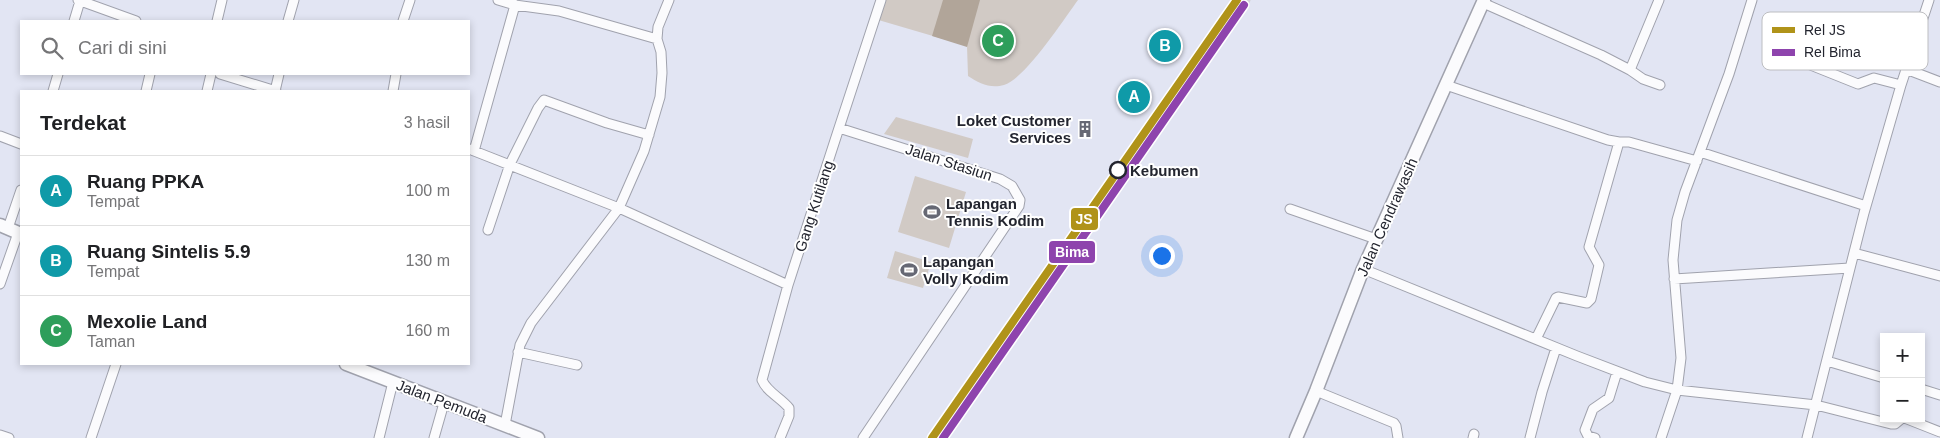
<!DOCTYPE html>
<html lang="id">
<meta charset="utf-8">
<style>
body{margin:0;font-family:Helvetica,sans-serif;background:#f6f6f6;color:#202124}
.controls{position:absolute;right:15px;bottom:15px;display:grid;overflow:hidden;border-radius:0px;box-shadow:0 2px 8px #0003}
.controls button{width:45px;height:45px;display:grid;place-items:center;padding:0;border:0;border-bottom:1px solid #e0e0e0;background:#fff;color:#202124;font:25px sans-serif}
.you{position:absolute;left:1161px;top:255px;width:18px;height:18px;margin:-12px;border:4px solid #fff;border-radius:50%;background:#1a73e8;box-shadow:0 0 0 8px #1a73e833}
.badge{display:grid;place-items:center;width:32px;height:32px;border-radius:50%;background:#666874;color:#fff;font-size:16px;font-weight:700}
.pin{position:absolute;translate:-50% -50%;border:2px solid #fff;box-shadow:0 1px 5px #0006}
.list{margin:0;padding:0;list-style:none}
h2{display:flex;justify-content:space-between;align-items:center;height:65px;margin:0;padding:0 20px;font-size:21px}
h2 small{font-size:16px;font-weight:400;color:#757577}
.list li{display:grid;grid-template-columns:32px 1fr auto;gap:15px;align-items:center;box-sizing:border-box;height:70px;padding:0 20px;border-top:1px solid #e0e0e0}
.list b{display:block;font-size:19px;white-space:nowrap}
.list p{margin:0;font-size:16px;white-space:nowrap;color:#757577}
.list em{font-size:16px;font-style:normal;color:#757577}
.icon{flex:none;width:28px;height:28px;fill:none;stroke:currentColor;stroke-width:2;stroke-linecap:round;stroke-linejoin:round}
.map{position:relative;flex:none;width:1940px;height:438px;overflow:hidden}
.search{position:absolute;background:#fff;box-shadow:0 2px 8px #0003;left:20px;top:20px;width:450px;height:55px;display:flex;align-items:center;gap:12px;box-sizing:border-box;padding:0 18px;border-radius:0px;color:#757577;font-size:19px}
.panel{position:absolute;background:#fff;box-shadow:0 2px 8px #0003;left:20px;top:90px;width:450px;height:275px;border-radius:0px}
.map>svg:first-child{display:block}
.green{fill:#d1cac5}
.water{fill:#b1a599}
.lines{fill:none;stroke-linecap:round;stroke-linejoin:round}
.street-casing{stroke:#a0a2ad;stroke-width:11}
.secondary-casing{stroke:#a0a2ad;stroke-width:15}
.street{stroke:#fbfbfd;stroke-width:9}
.secondary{stroke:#fbfbfd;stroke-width:12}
.rail-casing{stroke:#d3d3d7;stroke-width:5}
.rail{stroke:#fff;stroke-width:3;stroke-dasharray:9;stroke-linecap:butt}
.rail-1-casing{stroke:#fff;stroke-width:11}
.rail-2-casing{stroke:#fff;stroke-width:11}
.rail-1{stroke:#b09319;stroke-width:8}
.rail-2{stroke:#8e44ad;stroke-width:8}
.stop-dot{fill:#fff;stroke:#23252f;stroke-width:2.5}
.labels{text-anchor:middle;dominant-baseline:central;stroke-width:4;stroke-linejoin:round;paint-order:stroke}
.poi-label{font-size:15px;font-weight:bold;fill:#23252f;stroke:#fff;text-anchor:start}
.street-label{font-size:15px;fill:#23252f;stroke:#fff}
.stop-label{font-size:15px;font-weight:bold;fill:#23252f;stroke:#fff;text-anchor:start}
.key{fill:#fff;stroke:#bdbec1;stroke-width:1}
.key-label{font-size:14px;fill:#23252f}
.line-badge{stroke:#fff;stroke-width:2}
.badge-label{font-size:14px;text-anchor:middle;font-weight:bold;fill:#fff}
</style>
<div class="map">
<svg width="1940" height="438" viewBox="0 0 1940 438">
<rect width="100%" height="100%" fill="#e2e5f3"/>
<path class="green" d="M881 0H1078C1064 19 1025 79 1004 85 990 89 979 83 968 76L967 46 875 19Z
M896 117 973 139 968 158 884 134Z
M915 176 966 192 949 248 898 232Z
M895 251 931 262 923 288 887 278Z"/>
<path class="water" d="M943 0H980L967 47 932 36Z"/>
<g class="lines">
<g class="street-casing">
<path id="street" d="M78 0 136 21
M511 1 515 5 559 11 657 39
M1483 3 1601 55 1630 70 1659 0
M74 21 80 1
M217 21 222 0
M288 21 294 0
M403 21 410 0
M1793 58 1858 84 1874 78 1901 85
M1906 69 1940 82
M1630 70 1643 79 1660 85
M220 74 276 91
M1446 85 1608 140 1619 142H1629L1697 161
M53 91 58 74
M146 91 150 74
M207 91 211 74
M275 91 279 74
M393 91 396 74
M0 136 21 144
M469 149 619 208 788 285 762 380C767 392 781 398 789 408V416L780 438
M474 151 515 5 498 0
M1700 152 1866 206
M1290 209 1376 239
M8 228 21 190
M488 230 510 164 538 108 544 100 607 123 649 135
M1854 253 1940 276
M1363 269 1577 356 1645 382 1677 390 1816 405 1891 424H1895L1901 419
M1674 279 1850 268
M0 284 18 233
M788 285 839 128
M1536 339 1556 298 1558 297 1587 303 1591 299 1599 265 1589 247 1619 142
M518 352 577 365
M1827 361 1884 378
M1921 389 1940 395
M1316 391 1394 423 1396 426 1398 438
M1907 419 1940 432
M505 425 520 345 531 323 619 208 644 151 660 97 662 73 661 52 657 39 658 27 669 0
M0 435 9 438
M91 438 116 364
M379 438 393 382
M434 438 444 403
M863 438 1019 206 1020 200 1012 186 1000 179 839 128 881 0
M1473 438 1474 434
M1530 438 1542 392 1556 348
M1595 438 1588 436 1585 430 1593 409 1609 398 1617 372
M1661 438 1677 390 1681 358 1673 260 1677 220 1685 192 1729 74 1752 0
M1807 438 1864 213 1901 85 1929 0"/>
</g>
<g class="secondary-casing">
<path id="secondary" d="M0 225 21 234
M346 364 538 438
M1296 438 1316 391 1363 269 1484 0"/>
</g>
<use href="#street" class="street"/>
<use href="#secondary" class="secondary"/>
<g class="rail-casing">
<path id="rail" d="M944 438 1248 0"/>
</g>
<use href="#rail" class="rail"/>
<g class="rail-1-casing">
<path id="rail-1" d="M932 438 1237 0"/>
</g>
<g class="rail-2-casing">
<path id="rail-2" d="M943 438 1244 5"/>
</g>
<use href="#rail-1" class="rail-1"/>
<use href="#rail-2" class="rail-2"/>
</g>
<defs>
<g id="building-bare" transform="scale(1.35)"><path d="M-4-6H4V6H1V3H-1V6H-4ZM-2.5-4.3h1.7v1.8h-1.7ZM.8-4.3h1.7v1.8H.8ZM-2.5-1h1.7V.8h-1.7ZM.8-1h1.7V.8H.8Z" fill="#666874" stroke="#fff" stroke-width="2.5" paint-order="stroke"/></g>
<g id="stadium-bare" transform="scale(1.35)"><path d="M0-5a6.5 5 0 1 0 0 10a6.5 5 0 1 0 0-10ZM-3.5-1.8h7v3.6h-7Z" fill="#666874" stroke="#fff" stroke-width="2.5" paint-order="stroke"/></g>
</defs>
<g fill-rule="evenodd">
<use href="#building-bare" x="1085" y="129"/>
<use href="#stadium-bare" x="932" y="212"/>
<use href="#stadium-bare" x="909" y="270"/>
</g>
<circle class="stop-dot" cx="1118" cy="170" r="8"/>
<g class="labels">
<g class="poi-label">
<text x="1071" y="120" text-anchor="end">Loket Customer<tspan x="1071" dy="17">Services</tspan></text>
<text x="946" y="203">Lapangan<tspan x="946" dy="17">Tennis Kodim</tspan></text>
<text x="923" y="261">Lapangan<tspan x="923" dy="17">Volly Kodim</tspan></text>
</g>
<g class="street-label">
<text transform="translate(949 162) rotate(18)">Jalan Stasiun</text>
<text transform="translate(814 206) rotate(-72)">Gang Kutilang</text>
<text transform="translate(1387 217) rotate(-66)">Jalan Cendrawasih</text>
<text transform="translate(442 401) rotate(21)">Jalan Pemuda</text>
</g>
<g class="stop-label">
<text x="1130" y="170">Kebumen</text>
</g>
</g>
<rect x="1762" y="12" width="166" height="58" rx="8" class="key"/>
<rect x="1772" y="27" width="23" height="6" fill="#b09319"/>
<rect x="1772" y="49" width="23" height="7" fill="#8e44ad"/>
<g class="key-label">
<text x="1804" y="35">Rel JS</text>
<text x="1804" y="57">Rel Bima</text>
</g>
<g class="line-badge">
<rect x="1070" y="207" width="29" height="24" rx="5" fill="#b09319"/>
<rect x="1048" y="240" width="48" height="24" rx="5" fill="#8e44ad"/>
</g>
<g class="badge-label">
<text x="1084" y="224">JS</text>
<text x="1072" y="257">Bima</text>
</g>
</svg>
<div class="controls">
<button>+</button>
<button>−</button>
</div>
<div class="you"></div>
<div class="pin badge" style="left:1134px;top:97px;background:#0f9aa8">A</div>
<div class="pin badge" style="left:1165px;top:46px;background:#0f9aa8">B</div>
<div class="pin badge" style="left:998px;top:41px;background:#2e9e5b">C</div>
<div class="search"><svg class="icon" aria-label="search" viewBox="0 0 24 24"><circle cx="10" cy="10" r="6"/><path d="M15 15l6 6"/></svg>Cari di sini</div>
<section class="panel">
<h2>Terdekat<small>3 hasil</small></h2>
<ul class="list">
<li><span class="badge" style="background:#0f9aa8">A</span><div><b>Ruang PPKA</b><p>Tempat</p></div><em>100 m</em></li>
<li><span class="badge" style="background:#0f9aa8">B</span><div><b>Ruang Sintelis 5.9</b><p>Tempat</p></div><em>130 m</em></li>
<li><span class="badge" style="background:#2e9e5b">C</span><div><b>Mexolie Land</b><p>Taman</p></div><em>160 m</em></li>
</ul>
</section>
</div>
